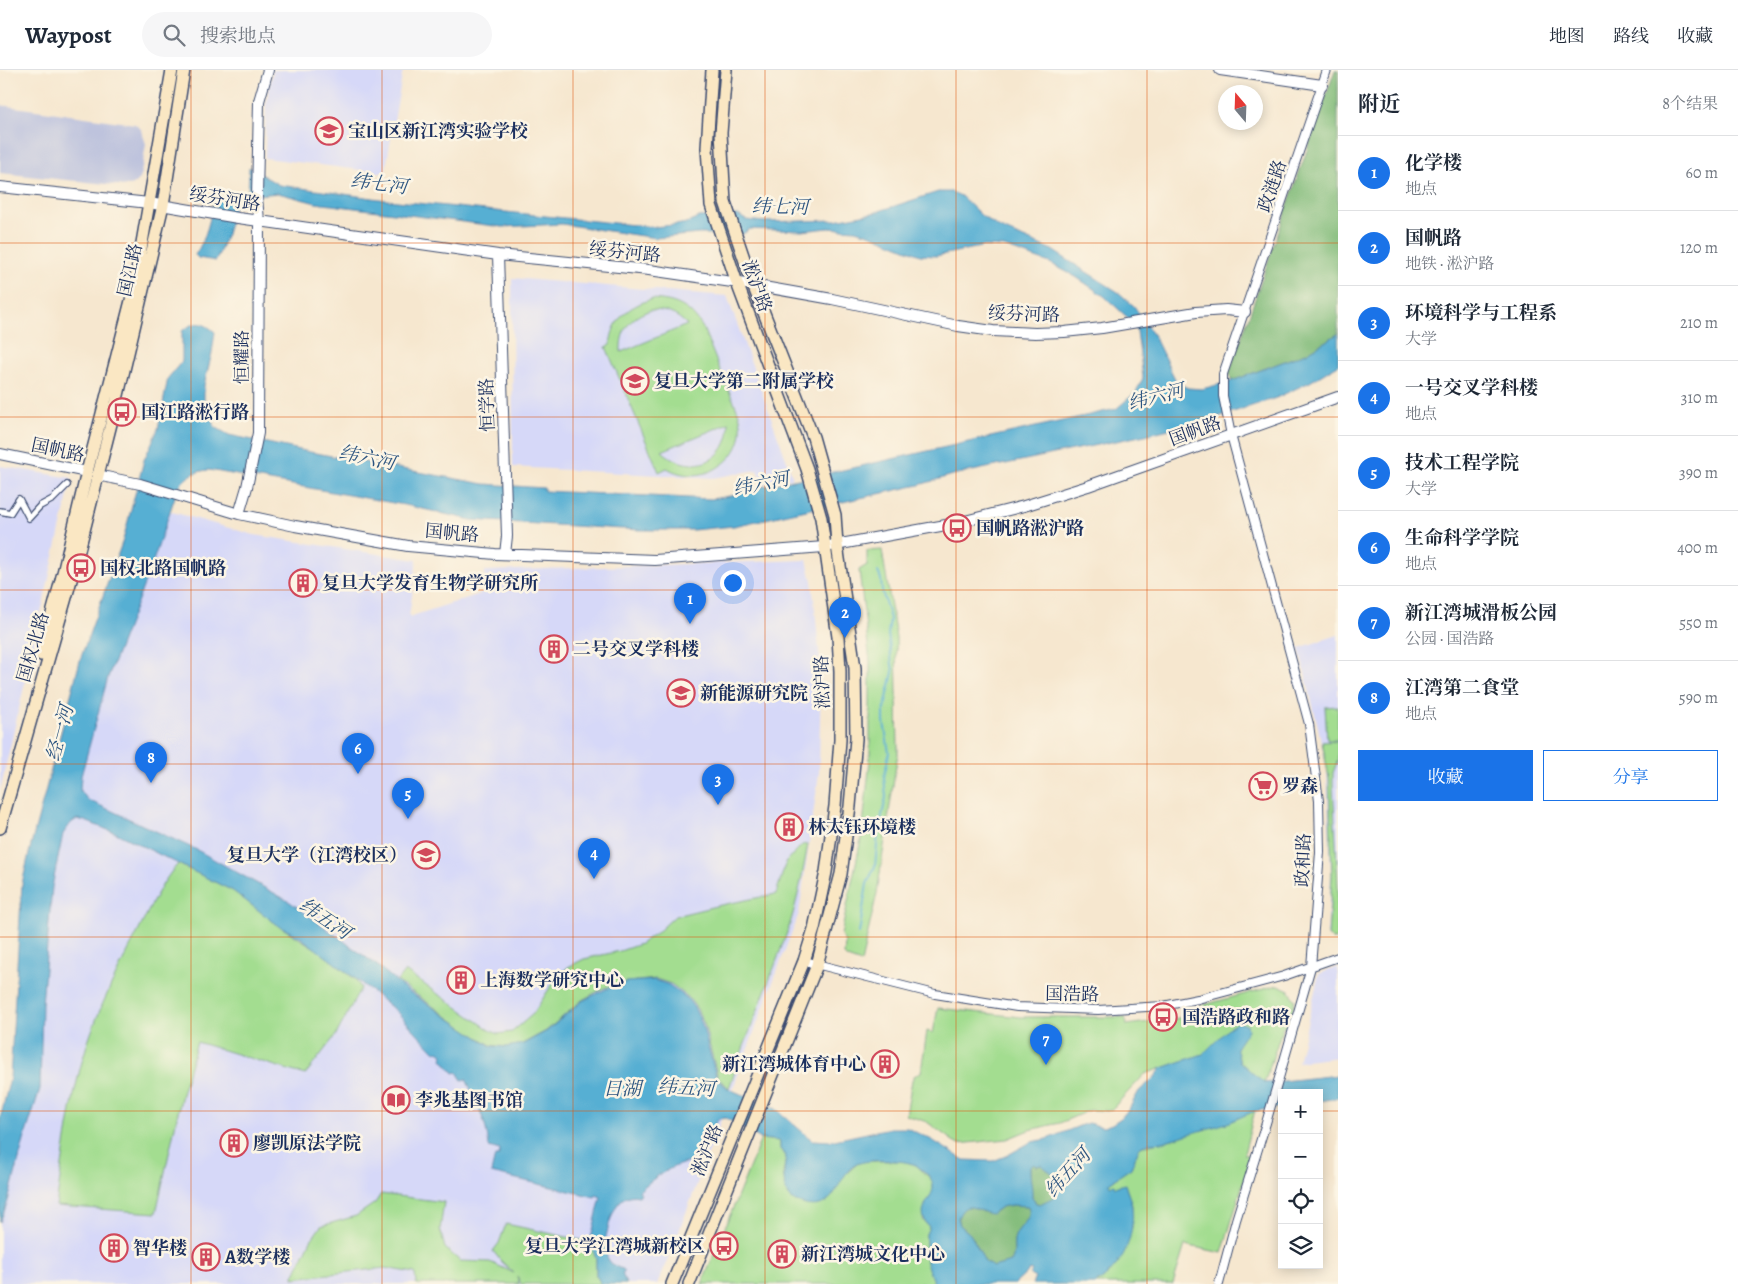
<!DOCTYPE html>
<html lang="zh">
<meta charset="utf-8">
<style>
body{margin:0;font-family:Alegreya,"Noto Serif SC",serif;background:#f6f6f7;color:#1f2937}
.controls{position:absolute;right:15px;bottom:15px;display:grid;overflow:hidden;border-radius:0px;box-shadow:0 2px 12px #0003}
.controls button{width:45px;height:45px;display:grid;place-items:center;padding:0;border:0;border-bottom:1px solid #e0e1e3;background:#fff;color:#1f2937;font:25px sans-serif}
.compass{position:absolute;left:1218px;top:15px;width:45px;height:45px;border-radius:50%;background:#fff;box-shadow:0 2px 12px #0003;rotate:341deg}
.you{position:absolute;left:732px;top:512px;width:18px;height:18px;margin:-12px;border:4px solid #fff;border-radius:50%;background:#1a73e8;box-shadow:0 0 0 8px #1a73e833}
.badge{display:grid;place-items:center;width:32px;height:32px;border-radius:50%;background:#1a73e8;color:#fff;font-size:16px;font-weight:700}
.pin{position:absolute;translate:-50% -41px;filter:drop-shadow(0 1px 2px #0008)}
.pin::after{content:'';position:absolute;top:26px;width:18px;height:15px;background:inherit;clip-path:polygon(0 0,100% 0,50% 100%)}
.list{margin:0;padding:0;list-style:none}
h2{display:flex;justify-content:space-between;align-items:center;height:65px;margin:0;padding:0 20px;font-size:21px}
h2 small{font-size:16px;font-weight:400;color:#747a83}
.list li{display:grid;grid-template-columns:32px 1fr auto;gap:15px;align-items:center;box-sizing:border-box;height:75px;padding:0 20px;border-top:1px solid #e0e1e3}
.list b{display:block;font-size:19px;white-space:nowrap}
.list p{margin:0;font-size:16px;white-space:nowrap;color:#747a83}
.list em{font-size:16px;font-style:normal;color:#747a83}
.actions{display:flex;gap:10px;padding:15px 20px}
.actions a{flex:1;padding:11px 0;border:1px solid #1a73e8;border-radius:0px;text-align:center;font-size:18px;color:#1a73e8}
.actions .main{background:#1a73e8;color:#fff}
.icon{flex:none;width:28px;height:28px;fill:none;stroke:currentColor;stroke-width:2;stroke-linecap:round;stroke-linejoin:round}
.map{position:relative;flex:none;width:1338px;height:1214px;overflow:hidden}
header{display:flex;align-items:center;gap:30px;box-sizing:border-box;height:70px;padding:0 25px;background:#fff;border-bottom:1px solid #e0e1e3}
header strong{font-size:24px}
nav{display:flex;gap:28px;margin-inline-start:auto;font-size:18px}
.search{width:350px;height:45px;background:#f6f6f7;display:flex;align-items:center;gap:12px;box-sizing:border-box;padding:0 18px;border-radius:28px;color:#747a83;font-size:19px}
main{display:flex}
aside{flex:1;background:#fff}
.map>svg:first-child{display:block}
.built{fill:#d6d8f8}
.industrial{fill:#bec3dd}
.green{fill:#a3dd90;stroke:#5f8677;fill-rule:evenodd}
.forest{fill:#82bc7a;stroke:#4e766c}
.water{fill:#56afd3;stroke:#386f98;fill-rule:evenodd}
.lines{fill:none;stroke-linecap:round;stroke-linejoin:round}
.stream{stroke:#56afd3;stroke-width:2}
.pedestrian-casing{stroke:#3c4b6f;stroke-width:8}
.minor-casing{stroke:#3c4b6f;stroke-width:10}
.tertiary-casing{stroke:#3c4b6f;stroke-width:12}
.secondary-casing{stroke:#3c4b6f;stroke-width:14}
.pedestrian{stroke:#fff;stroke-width:5.5}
.minor{stroke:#fff;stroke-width:8}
.tertiary{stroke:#fff;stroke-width:10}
.secondary{stroke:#fae7c3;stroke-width:11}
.grid{fill:none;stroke:#de5710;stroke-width:1;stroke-opacity:0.55}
.labels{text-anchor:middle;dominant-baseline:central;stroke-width:5;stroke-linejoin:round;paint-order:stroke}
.poi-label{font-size:18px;font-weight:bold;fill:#1b2f5e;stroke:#fcf5e5;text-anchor:start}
.street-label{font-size:18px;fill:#1b2f5e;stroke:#fcf5e5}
.water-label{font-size:19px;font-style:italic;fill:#2d5581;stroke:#fcf5e5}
</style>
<header>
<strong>Waypost</strong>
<div class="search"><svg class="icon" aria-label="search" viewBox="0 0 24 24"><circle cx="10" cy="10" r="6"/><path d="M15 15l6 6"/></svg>搜索地点</div>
<nav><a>地图</a><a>路线</a><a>收藏</a></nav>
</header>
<main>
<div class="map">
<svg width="1338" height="1214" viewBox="0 0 1338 1214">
<rect width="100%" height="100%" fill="#fcf5e5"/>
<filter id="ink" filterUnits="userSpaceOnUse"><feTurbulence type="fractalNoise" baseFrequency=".02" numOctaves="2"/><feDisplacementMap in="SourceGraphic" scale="10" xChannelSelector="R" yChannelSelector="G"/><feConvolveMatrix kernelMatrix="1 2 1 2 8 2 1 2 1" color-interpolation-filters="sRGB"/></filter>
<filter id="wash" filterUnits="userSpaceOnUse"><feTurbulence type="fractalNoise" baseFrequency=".0096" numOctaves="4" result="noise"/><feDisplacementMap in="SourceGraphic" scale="20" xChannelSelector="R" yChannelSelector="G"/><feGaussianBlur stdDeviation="1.12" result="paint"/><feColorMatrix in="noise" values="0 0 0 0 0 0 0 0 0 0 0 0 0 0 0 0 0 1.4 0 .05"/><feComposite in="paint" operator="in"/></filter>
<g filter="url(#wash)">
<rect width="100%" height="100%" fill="#f6e7cf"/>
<path class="built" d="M273 0H403L385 103 265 88 266 35Z
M512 208 727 226 793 408 764 413 757 400 713 408 513 397Z
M0 396 72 408 0 721Z
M165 440 254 465 417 490 409 547 483 523 485 501 807 490 812 511 821 600 819 703 799 843 675 1172 657 1214H0V1069L56 728Z
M1338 565V870H1333L1328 867 1327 863 1331 805 1327 700 1318 657 1299 578Z
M1338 897V987L1298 992 1319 904Z"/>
<path class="industrial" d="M0 35 135 54 141 59 146 74 140 109 134 114 125 116 0 103Z"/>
<path class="green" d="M652 229C677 231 689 236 703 258 710 276 718 294 725 312 730 324 737 336 740 348 745 370 734 389 715 399 701 407 682 407 667 398L659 402 606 277 610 275C613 249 627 237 652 229ZM651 240C666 240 677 244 687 255L621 282C620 260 630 247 651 240ZM729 353C730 392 691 407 662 381Z
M882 480 896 567 898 682 877 823 861 893 847 888 844 885 845 872 841 865 862 764 870 690V592L859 500 867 495V481Z
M1338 636V670H1327L1325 637Z
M1338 671V689L1333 703V715L1338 816V870L1331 869 1328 865 1332 806 1329 708 1322 672Z
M808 774C803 803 797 833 788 860 769 913 747 965 729 1018L718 1008 704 954 697 939 688 927 671 914 656 909 627 912 604 918 582 930 546 961 522 974 507 977 491 975 468 961 397 911 405 901 490 960 498 964 512 962 533 944 556 908 568 897 584 889 620 881 640 874 660 860 675 846 716 836 776 824 786 792 802 775Z
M178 794 233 821 279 856 318 880 356 910 361 918 336 965 305 1005 197 972 182 1024 156 1143 56 1136C64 1084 70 1029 86 978 99 937 119 898 139 860 150 838 161 812 178 794Z
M1278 915 1289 920 1295 930 1289 959 1283 957 1264 1014 1240 992 1236 978 1209 980 1203 984 1145 1004 1111 1040 1107 1041 1090 1040 1060 1053 1029 1060 1007 1069 959 1074 953 1071 927 1052 906 1045 912 1010 914 1006 921 1002 927 961 933 963 938 938 1020 947H1125L1126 955 1187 947 1185 940Z
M1255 1040 1244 1084 1251 1087 1222 1183 1185 1175 1173 1214H1095L1102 1210 1132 1158V1135L1125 1115 1115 1118 1110 1116 1109 1113 1131 1098 1139 1078C1149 1073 1158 1073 1169 1070 1198 1061 1227 1053 1255 1040Z
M761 1069 780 1071V1079L786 1086 783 1104 789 1124 848 1102 858 1093 865 1091H903L916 1095 933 1111V1122L925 1135 923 1150 929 1157 926 1164V1193L934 1214H702Z
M381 1124 444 1132 440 1160 445 1178 460 1191 490 1192 514 1203 501 1191 493 1181 499 1173 506 1154 590 1172 596 1189V1205L601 1214H521L517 1206 519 1214H416L415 1203 385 1198 293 1208 311 1170 321 1156 356 1146 375 1133Z"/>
<path class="forest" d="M1335 0H1338V264L1306 283 1232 311 1229 303Z
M1035 1094 1036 1096 1042 1095C1048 1102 1059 1105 1062 1114L1054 1127 1040 1135 1036 1133 1032 1128C1032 1117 1029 1107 1030 1096Z
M1012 1135 1028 1136C1034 1149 1021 1154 1016 1164 1011 1173 1017 1183 1011 1192L993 1197 985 1193 976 1174 970 1164 960 1155 958 1148C967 1123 981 1148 994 1142 997 1141 998 1139 1001 1137 1004 1136 1009 1136 1012 1135Z"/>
<path class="water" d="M249 97 279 115 387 130 654 157C668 155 688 156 699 147L738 145 746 150 764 152 835 150 873 143 938 122H952L961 126 982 146 1000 158 1052 180 1118 222 1134 236 1154 266 1177 313 1188 318 1202 319 1232 311 1306 283 1338 264V295L1310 312 1276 328 1221 346 1145 365 953 405 919 415 734 456 693 460H640L471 450 410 436 209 400C194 401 186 407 178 418L152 494 108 607 81 706 80 720 88 730 197 780 290 832 378 896 405 919 491 976 507 977 523 974 547 961 582 931 606 919 627 912 655 910 669 915 687 928 695 939 702 954 717 1009 729 1019 776 1039 812 1070 830 1071 890 1058H907L932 1070 964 1090 993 1091 1008 1085 1031 1072 1047 1069 1082 1055 1088 1053 1103 1057 1112 1054 1121 1048 1129 1039 1139 1021 1154 1008 1162 998 1203 984 1230 957 1238 952 1247 955 1248 960 1236 978 1240 992 1264 1013 1338 1005V1028L1319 1031V1023H1282V1037L1255 1041 1227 1053 1162 1072 1148 1073 1139 1078 1131 1098 1109 1113 1110 1116 1114 1114 1115 1117 1125 1114C1127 1122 1131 1129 1132 1137 1135 1168 1123 1197 1095 1214H1032L1035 1208 1030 1205 1032 1201 1030 1200 1015 1214H934L926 1193V1164L929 1157C907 1131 957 1123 917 1096 908 1089 866 1089 857 1094 834 1105 839 1149 796 1132 780 1125 784 1100 786 1086L780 1079V1071L761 1069 726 1048 719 1049 715 1054 700 1091C675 1092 657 1105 639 1121L641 1123 639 1126C613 1120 609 1157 604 1175L606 1176C604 1188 612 1197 623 1199L624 1202 622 1203 626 1214H601L596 1205V1189L590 1172 601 1127 596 1125 595 1127 491 1103 495 1086H499L500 1080 489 1077C487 1052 476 1031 466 1009L462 1010 457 1002 454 1003 442 989 443 986 442 983 438 981 435 982 396 941 365 916 300 867 279 856 233 821 116 763 85 751 77 749 71 753 63 764 52 817 42 934 40 1019 26 1063 8 1131 0 1152V1049L10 1008 22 814 30 779 81 587 123 470 144 390 158 359 168 308 182 291V261C195 251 202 251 215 262L212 283 204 315V335L215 357 229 365 310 382 484 414 544 418V421L711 429 736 425 759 417 843 400 1116 339 1136 322 1143 308 1137 261 1127 247 1104 226 1076 207 1050 193 1004 177 985 176 936 186 920 185 869 164 855 160 829 158 802 161 750 159 743 164H699L656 168 562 154 502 157 316 133 278 123 248 126ZM1035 1094 1036 1096 1042 1095C1048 1102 1059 1105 1062 1114L1054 1127 1040 1134 1036 1133 1032 1128C1033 1117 1029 1107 1030 1096ZM1012 1135 1028 1136C1033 1149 1021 1154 1016 1164 1011 1173 1017 1183 1011 1192L993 1197 985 1192 976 1174 970 1164 960 1155 958 1148C966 1127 978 1142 991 1144L1001 1137Z
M214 129 235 133 227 164 216 191 198 188 195 185C207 167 210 149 214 129Z"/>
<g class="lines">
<path class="stream" d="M859 863 867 814 875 796 878 764 886 727 884 707 889 683 884 652V641L893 602 888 564 890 549 882 521 881 509 878 502"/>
</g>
</g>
<g filter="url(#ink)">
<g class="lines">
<g class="pedestrian-casing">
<path id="pedestrian" d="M0 441 10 443 19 429 29 448 40 436 53 429 67 415"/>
</g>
<g class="minor-casing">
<path id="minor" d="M804 891 935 924 1017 937 1098 940 1163 936 1198 929 1284 906 1338 887
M1219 1214 1236 1150 1266 1053 1311 897 1320 782 1319 731 1309 654 1231 365 1223 326V304L1327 0"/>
</g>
<g class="tertiary-casing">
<path id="tertiary" d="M1220 0 1322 15
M0 117 149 133 238 148 498 185 649 200 753 215 832 229 958 256 993 261 1035 263 1064 262 1102 258 1196 242 1226 240 1245 242
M498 185 507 466 505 484
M0 384 87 402
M97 405 140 414 239 444 295 456 408 476 495 484 655 490 824 477 957 453 1024 436 1088 416 1338 327
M239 444 247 417 258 363 259 151 257 127 259 31 268 0"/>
</g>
<g class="secondary-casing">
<path id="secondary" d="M41 585 64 499 87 402 134 219 172 0
M0 758 75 496 115 338 163 135 184 0
M672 1214 804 891 814 859 826 802 835 736 840 670V601L838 567 821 448 807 399 737 213 711 135 707 78 712 0
M689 1214 817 895 841 804 850 736 856 669 855 598 837 475 835 445 813 367 753 215 725 132 721 63 726 0"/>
</g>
<use href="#pedestrian" class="pedestrian"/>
<use href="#minor" class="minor"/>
<use href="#tertiary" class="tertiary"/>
<use href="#secondary" class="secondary"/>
</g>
</g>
<path class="grid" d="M191 0V1214M382 0V1214M573 0V1214M765 0V1214M956 0V1214M1147 0V1214M0 173H1338M0 347H1338M0 520H1338M0 694H1338M0 867H1338M0 1041H1282M1319 1041H1338"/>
<defs>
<g id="school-ring" transform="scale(1.4375)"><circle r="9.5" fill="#fcf5e5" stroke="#d1495b" stroke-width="1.5"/><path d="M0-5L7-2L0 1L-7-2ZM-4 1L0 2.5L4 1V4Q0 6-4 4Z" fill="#d1495b"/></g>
<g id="bus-ring" transform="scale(1.4375)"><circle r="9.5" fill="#fcf5e5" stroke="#d1495b" stroke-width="1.5"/><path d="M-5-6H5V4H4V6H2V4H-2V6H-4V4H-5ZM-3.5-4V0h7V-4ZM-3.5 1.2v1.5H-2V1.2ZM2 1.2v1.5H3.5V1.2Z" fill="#d1495b"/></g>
<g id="building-ring" transform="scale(1.4375)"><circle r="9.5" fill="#fcf5e5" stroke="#d1495b" stroke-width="1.5"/><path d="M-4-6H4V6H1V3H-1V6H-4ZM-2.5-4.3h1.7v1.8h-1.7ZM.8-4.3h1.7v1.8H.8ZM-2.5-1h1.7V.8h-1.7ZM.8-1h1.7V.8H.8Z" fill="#d1495b"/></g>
<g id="university-ring" transform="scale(1.4375)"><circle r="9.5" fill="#fcf5e5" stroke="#d1495b" stroke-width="1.5"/><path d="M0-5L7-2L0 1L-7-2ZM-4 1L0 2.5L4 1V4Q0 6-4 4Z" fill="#d1495b"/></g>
<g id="supermarket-ring" transform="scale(1.4375)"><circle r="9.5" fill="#fcf5e5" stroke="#d1495b" stroke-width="1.5"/><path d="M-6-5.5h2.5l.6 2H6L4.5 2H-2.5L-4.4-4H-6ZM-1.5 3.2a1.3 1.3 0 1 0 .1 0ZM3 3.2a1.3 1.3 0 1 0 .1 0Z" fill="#d1495b"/></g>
<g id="library-ring" transform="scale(1.4375)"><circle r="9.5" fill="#fcf5e5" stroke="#d1495b" stroke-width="1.5"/><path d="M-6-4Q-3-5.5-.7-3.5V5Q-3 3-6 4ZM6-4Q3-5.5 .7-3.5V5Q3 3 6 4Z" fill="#d1495b"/></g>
</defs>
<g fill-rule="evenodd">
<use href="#school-ring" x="329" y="61"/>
<use href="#school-ring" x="635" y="311"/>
<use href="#bus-ring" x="122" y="342"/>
<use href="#bus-ring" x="957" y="458"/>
<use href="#bus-ring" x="81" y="498"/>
<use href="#building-ring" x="303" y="513"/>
<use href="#building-ring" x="554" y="579"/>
<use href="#university-ring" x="681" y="623"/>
<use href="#supermarket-ring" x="1263" y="716"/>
<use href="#building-ring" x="789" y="757"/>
<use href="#university-ring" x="426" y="785"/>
<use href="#building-ring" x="461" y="910"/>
<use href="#bus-ring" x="1163" y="947"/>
<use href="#building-ring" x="885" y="994"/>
<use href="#library-ring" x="396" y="1030"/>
<use href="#building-ring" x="234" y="1073"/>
<use href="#bus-ring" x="724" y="1176"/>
<use href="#building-ring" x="114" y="1178"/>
<use href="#building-ring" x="782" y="1184"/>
<use href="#building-ring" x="206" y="1187"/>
</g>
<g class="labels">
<g class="poi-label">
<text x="348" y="61">宝山区新江湾实验学校</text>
<text x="654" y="311">复旦大学第二附属学校</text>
<text x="141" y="342">国江路淞行路</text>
<text x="976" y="458">国帆路淞沪路</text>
<text x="100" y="498">国权北路国帆路</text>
<text x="322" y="513">复旦大学发育生物学研究所</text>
<text x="573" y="579">二号交叉学科楼</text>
<text x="700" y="623">新能源研究院</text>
<text x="1282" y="716">罗森</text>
<text x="808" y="757">林太钰环境楼</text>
<text x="407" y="785" text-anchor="end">复旦大学（江湾校区）</text>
<text x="480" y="910">上海数学研究中心</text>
<text x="1182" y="947">国浩路政和路</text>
<text x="866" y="994" text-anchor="end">新江湾城体育中心</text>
<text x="415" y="1030">李兆基图书馆</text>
<text x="253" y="1073">廖凯原法学院</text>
<text x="705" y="1176" text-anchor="end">复旦大学江湾城新校区</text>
<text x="133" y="1178">智华楼</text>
<text x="801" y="1184">新江湾城文化中心</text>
<text x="225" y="1187">A数学楼</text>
</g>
<g class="street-label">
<text transform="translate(1272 116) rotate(-71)">政涟路</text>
<text transform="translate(225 129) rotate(9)">绥芬河路</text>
<text transform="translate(625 182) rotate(6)">绥芬河路</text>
<text transform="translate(130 200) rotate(-77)">国江路</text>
<text transform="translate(757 216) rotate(70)">淞沪路</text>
<text transform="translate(1024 244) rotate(2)">绥芬河路</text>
<text transform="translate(242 287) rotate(-90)">恒耀路</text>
<text transform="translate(487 335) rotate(-92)">恒学路</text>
<text transform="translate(1195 361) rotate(-20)">国帆路</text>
<text transform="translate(58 380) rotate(12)">国帆路</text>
<text transform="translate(452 463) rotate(5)">国帆路</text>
<text transform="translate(33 577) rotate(-74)">国权北路</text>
<text transform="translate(822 612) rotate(-92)">淞沪路</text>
<text transform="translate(1303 790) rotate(-88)">政和路</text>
<text transform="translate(1072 924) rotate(1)">国浩路</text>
<text transform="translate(707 1080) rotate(-68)">淞沪路</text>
</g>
<g class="water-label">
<text transform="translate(379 114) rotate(7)">纬七河</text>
<text transform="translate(780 137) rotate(1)">纬七河</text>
<text transform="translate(1156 327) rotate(-14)">纬六河</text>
<text transform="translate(367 388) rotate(12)">纬六河</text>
<text transform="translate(761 414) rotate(-11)">纬六河</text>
<text transform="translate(60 663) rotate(-75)">经一河</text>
<text transform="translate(325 849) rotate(34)">纬五河</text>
<text transform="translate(686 1018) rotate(3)">纬五河</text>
<text x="622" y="1019">日湖</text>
<text transform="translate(1068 1103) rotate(-48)">纬五河</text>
</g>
</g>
</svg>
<div class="controls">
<button>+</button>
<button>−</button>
<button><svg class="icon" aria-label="locate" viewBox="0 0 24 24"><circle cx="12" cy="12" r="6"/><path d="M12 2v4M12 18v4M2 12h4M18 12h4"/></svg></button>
<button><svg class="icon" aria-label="layers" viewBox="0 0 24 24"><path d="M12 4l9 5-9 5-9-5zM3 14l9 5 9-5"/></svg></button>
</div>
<svg class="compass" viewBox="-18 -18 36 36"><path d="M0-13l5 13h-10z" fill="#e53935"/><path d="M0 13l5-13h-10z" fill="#747a83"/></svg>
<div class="you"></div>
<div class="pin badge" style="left:690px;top:554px">1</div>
<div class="pin badge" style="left:845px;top:568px">2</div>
<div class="pin badge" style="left:718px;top:735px">3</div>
<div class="pin badge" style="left:594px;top:809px">4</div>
<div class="pin badge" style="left:408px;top:749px">5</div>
<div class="pin badge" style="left:358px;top:704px">6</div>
<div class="pin badge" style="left:1046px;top:995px">7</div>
<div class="pin badge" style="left:151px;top:713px">8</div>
</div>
<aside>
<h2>附近<small>8个结果</small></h2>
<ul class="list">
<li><span class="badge">1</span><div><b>化学楼</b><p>地点</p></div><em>60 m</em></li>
<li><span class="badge">2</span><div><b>国帆路</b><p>地铁 · 淞沪路</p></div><em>120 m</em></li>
<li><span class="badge">3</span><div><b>环境科学与工程系</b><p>大学</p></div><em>210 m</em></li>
<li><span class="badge">4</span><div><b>一号交叉学科楼</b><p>地点</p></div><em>310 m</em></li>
<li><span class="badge">5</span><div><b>技术工程学院</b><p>大学</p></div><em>390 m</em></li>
<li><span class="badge">6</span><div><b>生命科学学院</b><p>地点</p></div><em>400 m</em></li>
<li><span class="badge">7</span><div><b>新江湾城滑板公园</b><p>公园 · 国浩路</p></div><em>550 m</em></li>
<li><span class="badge">8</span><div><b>江湾第二食堂</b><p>地点</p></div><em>590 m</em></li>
</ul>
<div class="actions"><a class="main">收藏</a><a>分享</a></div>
</aside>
</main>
